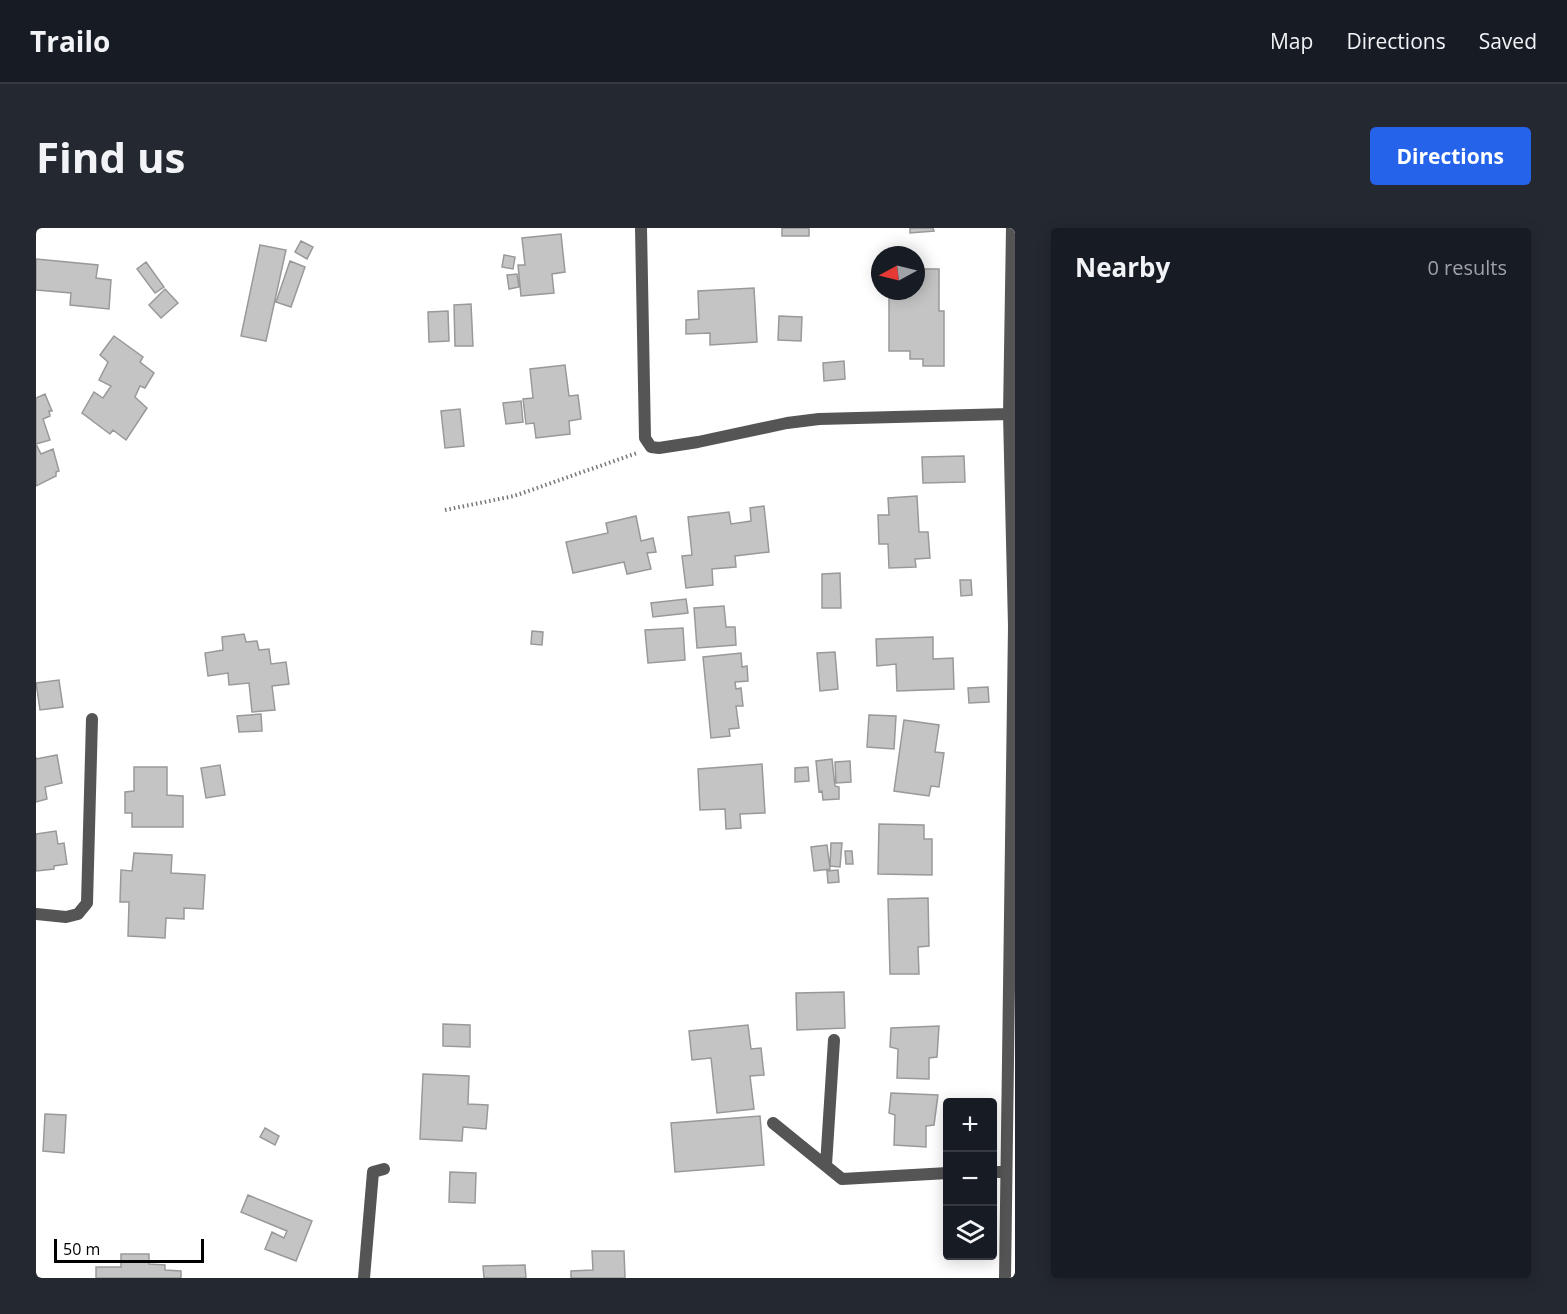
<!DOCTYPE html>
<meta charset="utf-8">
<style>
body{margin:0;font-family:"Open Sans",sans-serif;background:#242831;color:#f1f3f6}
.controls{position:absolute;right:18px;bottom:18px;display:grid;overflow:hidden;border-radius:6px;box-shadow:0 3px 15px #0003}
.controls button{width:54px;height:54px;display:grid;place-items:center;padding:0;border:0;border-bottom:2px solid #363941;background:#171b24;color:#f1f3f6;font:30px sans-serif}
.compass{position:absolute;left:835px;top:18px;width:54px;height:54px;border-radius:50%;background:#171b24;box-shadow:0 3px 15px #0003;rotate:263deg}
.scale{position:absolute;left:18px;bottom:15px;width:150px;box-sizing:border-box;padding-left:6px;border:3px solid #000;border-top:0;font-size:16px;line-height:21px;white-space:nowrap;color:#000;-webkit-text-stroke:4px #fff;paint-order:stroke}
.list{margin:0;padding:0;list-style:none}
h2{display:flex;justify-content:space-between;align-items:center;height:78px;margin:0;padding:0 24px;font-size:26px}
h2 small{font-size:20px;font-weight:400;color:#9ea1a6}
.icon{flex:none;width:33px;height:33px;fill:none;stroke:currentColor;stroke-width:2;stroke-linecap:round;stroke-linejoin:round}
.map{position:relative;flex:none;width:979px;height:1050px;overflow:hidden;border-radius:6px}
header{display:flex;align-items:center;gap:36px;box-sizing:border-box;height:84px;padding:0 30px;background:#171b24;border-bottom:2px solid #363941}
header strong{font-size:28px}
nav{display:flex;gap:33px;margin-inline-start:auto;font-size:21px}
.intro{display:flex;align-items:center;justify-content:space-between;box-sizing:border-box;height:144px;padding:0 36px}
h1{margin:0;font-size:42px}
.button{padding:15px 27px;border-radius:6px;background:#2563eb;color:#fff;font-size:21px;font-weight:700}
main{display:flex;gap:36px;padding:0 36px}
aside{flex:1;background:#171b24;border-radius:6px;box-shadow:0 3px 15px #0003}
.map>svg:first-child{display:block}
.building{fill:#c4c4c4;stroke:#999;stroke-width:1.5}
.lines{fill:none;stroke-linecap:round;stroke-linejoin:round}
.path{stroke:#777;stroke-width:4;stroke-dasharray:1.5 3;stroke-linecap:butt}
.service{stroke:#555;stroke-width:12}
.minor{stroke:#555;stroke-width:12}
</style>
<header>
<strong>Trailo</strong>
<nav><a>Map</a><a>Directions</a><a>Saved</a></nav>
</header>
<div class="intro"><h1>Find us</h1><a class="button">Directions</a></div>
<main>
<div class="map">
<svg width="979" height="1050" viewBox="0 0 979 1050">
<rect width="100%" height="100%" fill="#fff"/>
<path class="building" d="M746 0H773V8H746Z
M874 0H897L898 3 874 5Z
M525 6 529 44 516 46 518 65 485 68 482 37H489L486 10Z
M265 13 277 19 271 31 259 24Z
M224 17 250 22 230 113 205 108Z
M468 27 479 29 477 41 466 39Z
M0 31 62 37 60 50 75 52 73 81 34 77 35 65 0 62Z
M254 33 269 39 255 79 240 74Z
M110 34 128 59 119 65 101 41Z
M880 41H903V83H908V138H887V131H874V123H853V63H880Z
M481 46 483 59 473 61 471 47Z
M718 60 721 114 674 117V105L650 106V92L663 91 662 63Z
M129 61 142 75 125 90 113 77Z
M435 76 437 118H419L418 77Z
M412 83 413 113 393 114 392 84Z
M743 88 766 89 765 113 742 112Z
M78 108 107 129 104 134 118 145 109 160 104 158 99 169 111 180 90 212 77 202 74 206 46 185 58 164 67 170 75 158 63 152 72 134 64 127Z
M808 133 809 151 788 153 787 135Z
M529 137 533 168 542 167 545 191 533 193 534 206 500 210 498 195 490 196 487 171 497 170 494 141Z
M9 166 16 183H13L14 188 7 191 14 212 0 216 5 226 17 221 23 243 20 244V248L0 258V170Z
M485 173 487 194 470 196 467 175Z
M424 181 428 218 409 220 405 183Z
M928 228 929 254 887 255 886 229Z
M881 268 883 304H892L894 330 879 331 880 339 853 340 852 316H843L842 287H853L852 270Z
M728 278 733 324 699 328 700 339 676 341 677 357 650 360 646 328 656 327 652 289 693 284 695 296 715 293 714 280Z
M600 288 605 313 617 310 620 324 611 325 615 341 591 346 588 334 537 345 530 314 572 305 570 295Z
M804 345 805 380H786V346Z
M924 352H935L936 367 925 368Z
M650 371 652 385 617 389 615 375Z
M688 378 690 399H699L700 417 661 420 658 380Z
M647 400 649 432 612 435 609 402Z
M496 403 507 404 506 417 495 416Z
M208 406 210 414 221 413 223 422 233 421 235 436 250 434 253 456 236 458 239 482 216 484 213 455 193 457 192 445 172 448 169 425 187 422 186 409Z
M897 409V431L917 430 918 461 861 463 860 436 841 438 840 411Z
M799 424 802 461 784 463 781 425Z
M705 425 706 439 711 438 712 453 699 454 700 461 705 460 707 478H700L703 500 693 501 694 508 675 510 667 429Z
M23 452 27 479 4 482 0 455Z
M952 459 953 474 933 475 932 460Z
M225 486 226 503 203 504 201 488Z
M833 487 860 488 858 521 831 519Z
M868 492 903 497 899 524 908 525 903 559 895 558 893 568 858 563Z
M21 527 26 555 9 559 11 571 0 574V529V531Z
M796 531 799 558 803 559V571L787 572 786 563 783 564 780 533Z
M814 533 815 554 800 555 799 534Z
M726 536 729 585 704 586 705 600 690 601 689 581 664 582 662 541Z
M184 537 189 567 170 570 165 540Z
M98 539H131V567L147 568V599H96V585H89V564L98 563Z
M772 539 773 553 759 554V540Z
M843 596 888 597V611H896V647L842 646Z
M20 603 22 616 28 615 31 636 18 638V641L0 643V606Z
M795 615H806L804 639 794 638Z
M791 617 794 641 778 643 775 619Z
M809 623H816L817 636H810Z
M98 625 136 627 135 645 169 647 167 681 148 680V691L130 690 129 710 92 708 93 674H84L85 642 96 643Z
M802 642 803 654 792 655 791 643Z
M892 670 893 718 882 719 883 746H854L852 671Z
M808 764 809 800 761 802 760 765Z
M407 796 434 797V819L407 818Z
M712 797 715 821 725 820 728 847 714 848 718 881 681 885 675 830 656 832 653 803Z
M903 798 901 829 893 830V851L861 850 862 821 854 819 855 800Z
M387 846 433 848 432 876 452 877 450 901 427 899 426 913 384 911Z
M855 865 902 867 898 897 890 898V919L858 917 859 887 853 885Z
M9 886 30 887 28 925 7 923Z
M724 888 728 937 639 944 635 895Z
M229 900 243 908 239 917 224 909Z
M414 944 440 945 439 975 413 974Z
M212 967 276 993 260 1033 229 1021 236 1004 248 1010 251 1003 205 984Z
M556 1023H588L589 1050H535V1043L557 1042Z
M85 1026H113V1036L129 1037V1042L145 1043V1050H60V1039H85Z
M489 1037 490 1050H448L447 1038Z"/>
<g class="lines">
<path class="path" d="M409 282 478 268 601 225"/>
<path class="service" d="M737 895 806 951 912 945
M790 937 798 812
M957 944H970
M328 1050 337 944 348 941"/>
<path class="minor" d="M605 0 609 210 615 219 623 220 662 214 751 195 783 191 973 186
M0 686 30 689 42 686 51 675 56 491
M969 1050 978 398 973 186 976 0"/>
</g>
</svg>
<div class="controls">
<button>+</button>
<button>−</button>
<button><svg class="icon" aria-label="layers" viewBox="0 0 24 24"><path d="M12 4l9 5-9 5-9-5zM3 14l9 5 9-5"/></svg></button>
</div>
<svg class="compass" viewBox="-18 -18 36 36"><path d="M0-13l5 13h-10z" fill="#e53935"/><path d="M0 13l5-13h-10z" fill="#9ea1a6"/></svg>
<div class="scale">50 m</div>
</div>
<aside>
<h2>Nearby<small>0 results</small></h2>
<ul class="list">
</ul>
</aside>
</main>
